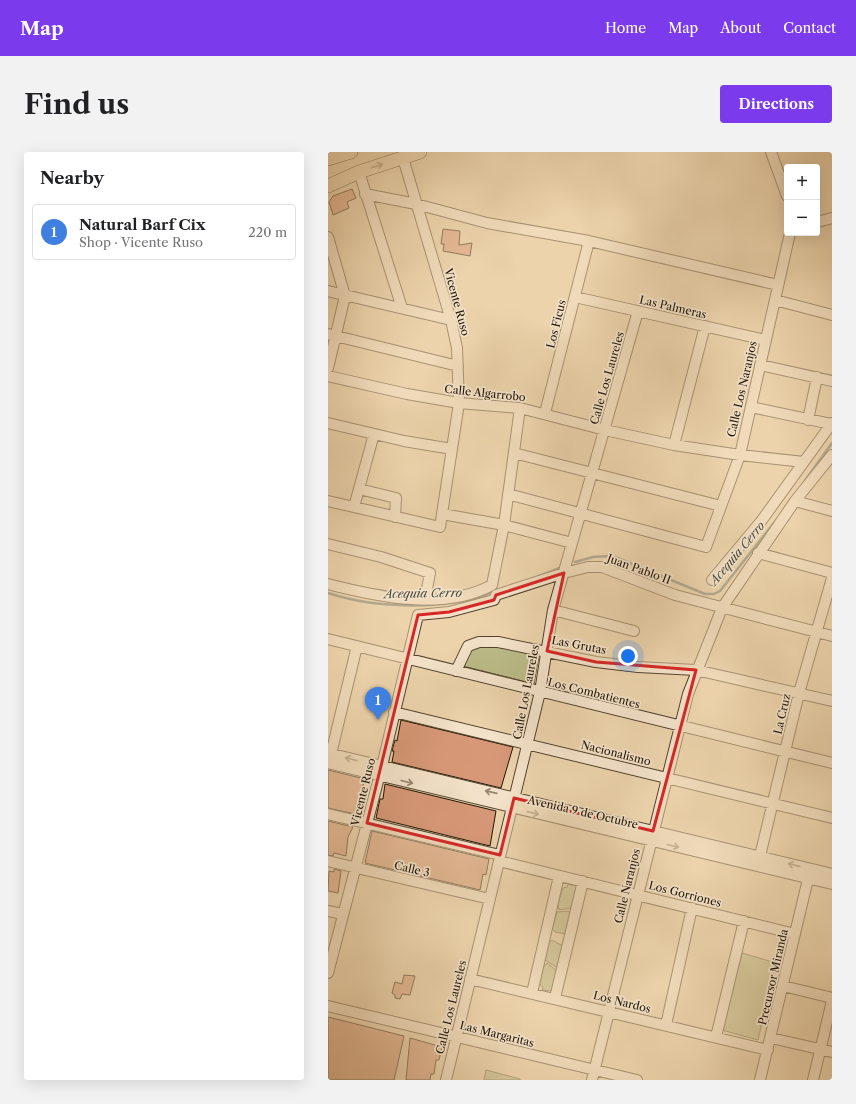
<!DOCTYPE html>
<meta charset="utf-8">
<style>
body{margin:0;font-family:"Libre Caslon Text",serif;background:#f2f2f2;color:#202124}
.controls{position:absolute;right:12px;top:12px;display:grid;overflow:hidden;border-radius:4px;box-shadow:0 4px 16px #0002}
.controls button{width:36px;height:36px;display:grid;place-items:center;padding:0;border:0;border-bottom:1px solid #e0e0e0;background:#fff;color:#202124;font:20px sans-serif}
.you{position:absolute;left:300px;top:504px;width:14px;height:14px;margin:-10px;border:3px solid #fff;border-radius:50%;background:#1a73e8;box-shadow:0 0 0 6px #1a73e833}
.badge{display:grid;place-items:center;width:26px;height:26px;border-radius:50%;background:#7c3aed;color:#fff;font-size:13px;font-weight:700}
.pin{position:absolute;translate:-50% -33px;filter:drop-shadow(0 1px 2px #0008)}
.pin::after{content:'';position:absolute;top:21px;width:14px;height:12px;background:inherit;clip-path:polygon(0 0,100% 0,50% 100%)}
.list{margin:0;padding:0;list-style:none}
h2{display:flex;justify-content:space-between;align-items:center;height:52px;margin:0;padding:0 16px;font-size:17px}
h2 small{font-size:13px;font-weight:400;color:#757577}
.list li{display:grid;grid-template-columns:26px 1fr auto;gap:12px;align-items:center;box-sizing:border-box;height:56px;margin:0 8px 8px;padding:0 8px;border:1px solid #e0e0e0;border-radius:4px}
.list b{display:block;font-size:15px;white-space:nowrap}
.list p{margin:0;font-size:13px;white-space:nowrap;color:#757577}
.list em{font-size:13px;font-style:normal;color:#757577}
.map{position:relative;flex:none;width:504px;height:928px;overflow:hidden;border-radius:4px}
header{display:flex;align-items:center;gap:24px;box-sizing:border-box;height:56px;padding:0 20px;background:#7c3aed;color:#fff}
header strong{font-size:19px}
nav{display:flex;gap:22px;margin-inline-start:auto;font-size:14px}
.intro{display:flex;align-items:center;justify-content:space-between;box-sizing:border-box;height:96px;padding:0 24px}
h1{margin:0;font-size:28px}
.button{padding:10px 18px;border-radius:4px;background:#7c3aed;color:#fff;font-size:14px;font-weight:700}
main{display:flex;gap:24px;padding:0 24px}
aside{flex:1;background:#fff;border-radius:4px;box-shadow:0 4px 16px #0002}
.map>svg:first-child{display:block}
.green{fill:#bbbb87;stroke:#6e6846}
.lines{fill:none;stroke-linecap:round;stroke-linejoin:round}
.stream{stroke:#6a756d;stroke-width:2.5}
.building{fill:#d79877;stroke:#201404}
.minor-casing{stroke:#53442e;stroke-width:12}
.major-casing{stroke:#201404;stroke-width:14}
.minor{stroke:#f3e2c9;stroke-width:10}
.major{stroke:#ecd3ac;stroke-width:13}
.oneway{stroke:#907d60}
.oneway2{stroke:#948570}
.marked{fill:none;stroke:#d62828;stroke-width:3;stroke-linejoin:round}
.labels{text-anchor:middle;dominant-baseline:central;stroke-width:3.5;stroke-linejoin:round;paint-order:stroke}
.street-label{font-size:11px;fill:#201404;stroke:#f3e2c9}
.water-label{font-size:12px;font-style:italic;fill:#4b4d41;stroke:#f3e2c9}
</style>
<header>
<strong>Map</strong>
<nav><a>Home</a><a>Map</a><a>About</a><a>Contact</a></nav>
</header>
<div class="intro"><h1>Find us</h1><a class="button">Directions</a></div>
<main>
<aside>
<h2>Nearby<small></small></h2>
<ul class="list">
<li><span class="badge" style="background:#3f7fe0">1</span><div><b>Natural Barf Cix</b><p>Shop · Vicente Ruso</p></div><em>220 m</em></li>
</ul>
</aside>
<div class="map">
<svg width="504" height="928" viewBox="0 0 504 928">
<rect width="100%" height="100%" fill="#ecd3ac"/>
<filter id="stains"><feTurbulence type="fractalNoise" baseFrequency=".005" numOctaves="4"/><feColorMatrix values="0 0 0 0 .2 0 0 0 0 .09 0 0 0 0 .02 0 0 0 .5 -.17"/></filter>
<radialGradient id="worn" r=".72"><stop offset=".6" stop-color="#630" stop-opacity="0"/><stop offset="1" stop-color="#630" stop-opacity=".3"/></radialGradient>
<path class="green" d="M168 494 198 499 211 504 206 532 135 514 144 495Z
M240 732 248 734 249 736 244 756 231 758 230 752 235 736 239 735Z
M241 759 242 764 238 782 227 780 224 777 229 760Z
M224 788 235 794 232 810 228 815 217 808 221 791Z
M414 801 448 811 430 888 394 878Z
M219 811 229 819 225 839 214 838 215 835 211 832 215 816Z
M158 918 192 927V928H156Z"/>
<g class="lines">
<path class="stream" d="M476 330 504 291
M247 410 265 405 280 404 287 405 377 442H386L392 439 449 367
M209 425 234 415
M0 441C48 457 117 458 165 441"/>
</g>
<path class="building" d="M24 37 28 46 19 50 21 56 5 63 1 50 5 44Z
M115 77 132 79 131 93 144 91 142 104 115 99 116 92H113Z
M73 568 185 595 173 636 64 610 66 599H64L67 588 69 589Z
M0 618 37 627 27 662 0 656Z
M57 632 168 659 162 694 48 666 52 647H55Z
M0 669 25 675 20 685 18 704 6 701 5 704 0 703Z
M44 679 161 707 158 723 155 722 152 738 37 711Z
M6 717 13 719 10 741 0 739 1 719 6 720Z
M76 823 87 824 82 843 74 842 72 847 67 846V843L64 841 67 830 74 832Z
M0 865 76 884 66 928H0Z
M82 886 114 895 111 908H108L106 922H103L102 928H78Z"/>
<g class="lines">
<g class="minor-casing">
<path id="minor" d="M443 0 459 44
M31 20 74 156
M37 42 88 52 159 71 261 89 450 133
M489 70 504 66
M0 85 17 144 0 216
M0 139 123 168
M247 145 438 188
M447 148 504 163
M0 182 130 214
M432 213 504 229
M0 224 79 242 131 251 192 256 277 278 346 293 412 303 476 310
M423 255 503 272
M217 261 261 89
M480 268 489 225
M0 271 76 289 124 297
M346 293 377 174
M186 301 393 354
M31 337 68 346 67 365
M180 342 378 395 412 303 462 81
M0 349 112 375 131 251 129 196 123 168 75 6
M467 349 504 359
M26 355 46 282
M114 362 176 373 244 391
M0 392 53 405 102 421 97 447
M430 401 504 421
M384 428 434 368 504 271
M0 432C50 445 116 459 164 433L176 373 192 256
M225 458 306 479
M0 487 504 611
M128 519 140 494 151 490H170L268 510 310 515 368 518 504 549
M66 560 504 666
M0 601 504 722
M3 602 29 494
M0 611 504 732
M0 662 172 703
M432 704 471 541 504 426
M0 709 162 747
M171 709 467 782
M0 759 15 762
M0 821 54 614 90 463 121 460 166 448 168 443 236 421 260 415H274L347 443 504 484
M142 827 440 898
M455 834 504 846
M204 841 231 724
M227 846 255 729
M0 854 309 928
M338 873 364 756
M388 885 416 769
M443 886 504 900
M118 928 212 540 225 458 310 159
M264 928 360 542 394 456 467 349 504 303
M432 928 480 727
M485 928 504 849"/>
</g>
<g class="major-casing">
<path id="major" d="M0 7 23 0
M0 34 31 20 92 0"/>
</g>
<use href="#minor" class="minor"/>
<use href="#major" class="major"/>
</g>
<defs><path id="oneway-shaft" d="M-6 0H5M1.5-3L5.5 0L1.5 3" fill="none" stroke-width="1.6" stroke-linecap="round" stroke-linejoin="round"/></defs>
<use class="oneway" href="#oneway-shaft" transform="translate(49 14) rotate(-18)"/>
<g class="oneway2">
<use href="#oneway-shaft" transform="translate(23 607) rotate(-166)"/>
<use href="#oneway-shaft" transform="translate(79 630) rotate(14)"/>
<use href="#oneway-shaft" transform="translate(163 640) rotate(-167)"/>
<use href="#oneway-shaft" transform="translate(205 661) rotate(13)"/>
<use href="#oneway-shaft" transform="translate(345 694) rotate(14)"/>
<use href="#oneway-shaft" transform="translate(466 713) rotate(-166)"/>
</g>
<path d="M0 0H504V928H0ZM236 421 219 499 268 510 368 518 325 679 186 646 172 703 39 671 90 463 121 460 166 448 168 443Z" fill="#ecd3ac" fill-opacity=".55" fill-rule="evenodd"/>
<path class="marked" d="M236 421 219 499 268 510 368 518 325 679 186 646 172 703 39 671 90 463 121 460 166 448 168 443Z"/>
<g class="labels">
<g class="street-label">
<text transform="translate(129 150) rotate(75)">Vicente Ruso</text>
<text transform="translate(345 155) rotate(13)">Las Palmeras</text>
<text transform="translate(228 172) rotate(-76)">Los Ficus</text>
<text transform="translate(279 226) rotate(-74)">Calle Los Laureles</text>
<text transform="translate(414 237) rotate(-77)">Calle Los Naranjos</text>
<text transform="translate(157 241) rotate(6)">Calle Algarrobo</text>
<text transform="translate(311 417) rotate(20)">Juan Pablo II</text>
<text transform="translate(251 493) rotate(11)">Las Grutas</text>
<text transform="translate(198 540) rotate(-79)">Calle Los Laureles</text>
<text transform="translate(266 541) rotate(14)">Los Combatientes</text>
<text transform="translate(454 562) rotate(-77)">La Cruz</text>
<text transform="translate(288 601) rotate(14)">Nacionalismo</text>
<text transform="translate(35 640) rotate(-76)">Vicente Ruso</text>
<text transform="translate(255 660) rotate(13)">Avenida 9 de Octubre</text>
<text transform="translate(84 717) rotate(13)">Calle 3</text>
<text transform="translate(299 734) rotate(-76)">Calle Naranjos</text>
<text transform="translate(357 742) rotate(14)">Los Gorriones</text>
<text transform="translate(445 825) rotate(-77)">Precursor Miranda</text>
<text transform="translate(294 850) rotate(14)">Los Nardos</text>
<text transform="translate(123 855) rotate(-76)">Calle Los Laureles</text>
<text transform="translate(169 882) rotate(14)">Las Margaritas</text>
</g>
<g class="water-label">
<text transform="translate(409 401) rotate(-50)">Acequia Cerro</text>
<text transform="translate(95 441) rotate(-1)">Acequia Cerro</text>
</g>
</g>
<rect width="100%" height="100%" filter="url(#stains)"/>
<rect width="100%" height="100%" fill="url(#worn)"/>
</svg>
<div class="controls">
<button>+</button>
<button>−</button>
</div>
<div class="you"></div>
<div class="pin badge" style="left:50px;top:568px;background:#3f7fe0">1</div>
</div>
</main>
